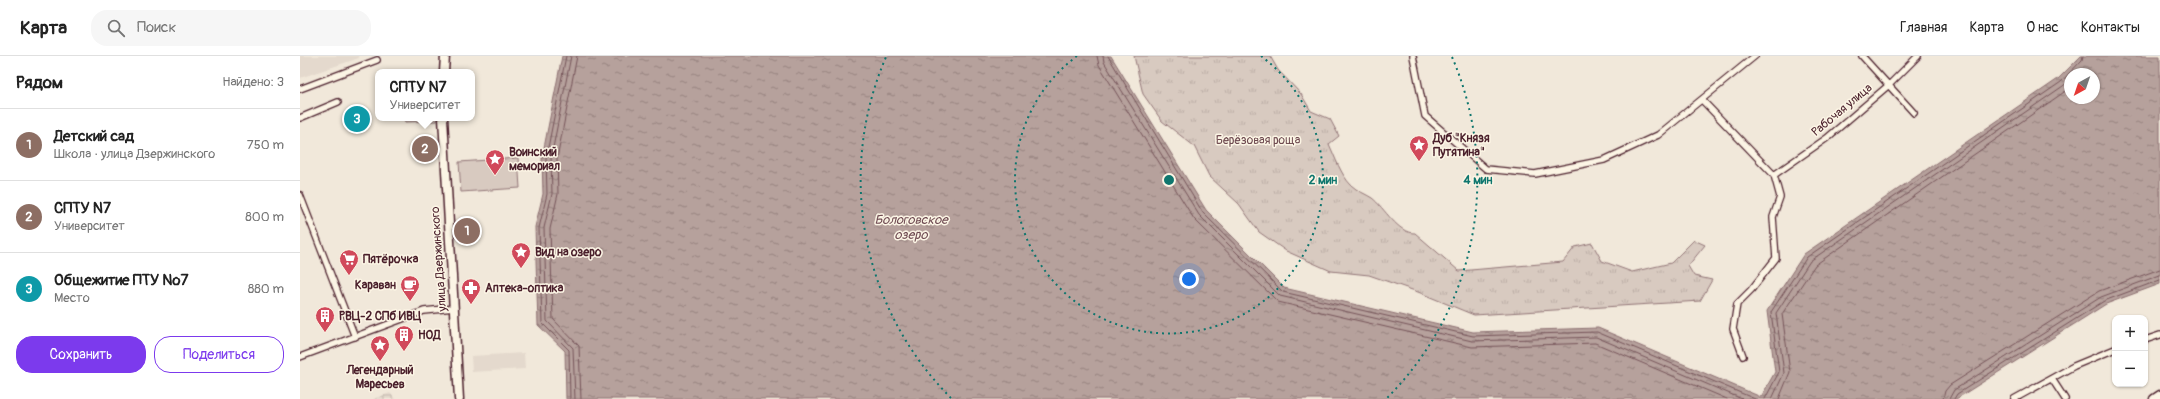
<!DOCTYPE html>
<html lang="ru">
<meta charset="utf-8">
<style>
body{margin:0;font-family:Pangolin,sans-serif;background:#f6f6f6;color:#222}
.controls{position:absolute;right:12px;bottom:12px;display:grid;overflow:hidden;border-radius:8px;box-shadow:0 1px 3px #0004}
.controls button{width:36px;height:36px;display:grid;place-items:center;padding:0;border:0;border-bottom:1px solid #e0e0e0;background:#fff;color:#222;font:20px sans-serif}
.compass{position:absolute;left:1764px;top:12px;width:36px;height:36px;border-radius:50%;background:#fff;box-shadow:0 1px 3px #0004;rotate:220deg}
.you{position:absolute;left:889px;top:223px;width:14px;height:14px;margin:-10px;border:3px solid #fff;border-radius:50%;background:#1a73e8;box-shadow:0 0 0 6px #1a73e833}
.badge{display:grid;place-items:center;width:26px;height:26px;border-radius:50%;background:#7c3aed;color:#fff;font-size:13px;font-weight:700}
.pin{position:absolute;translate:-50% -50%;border:2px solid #fff;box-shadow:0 1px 4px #0006}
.popup{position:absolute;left:75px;top:13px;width:100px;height:52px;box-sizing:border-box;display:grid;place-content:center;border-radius:8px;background:#fff;filter:drop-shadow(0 1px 3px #0005);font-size:13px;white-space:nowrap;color:#767676}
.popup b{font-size:15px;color:#222}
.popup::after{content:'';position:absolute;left:50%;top:100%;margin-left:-8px;border:8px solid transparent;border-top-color:#fff}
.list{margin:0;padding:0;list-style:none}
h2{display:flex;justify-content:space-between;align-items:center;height:52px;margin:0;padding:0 16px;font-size:17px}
h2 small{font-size:13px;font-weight:400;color:#767676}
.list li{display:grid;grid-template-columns:26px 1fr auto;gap:12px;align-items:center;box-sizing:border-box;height:72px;padding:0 16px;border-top:1px solid #e0e0e0}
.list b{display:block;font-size:15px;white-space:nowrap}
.list p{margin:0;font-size:13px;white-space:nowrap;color:#767676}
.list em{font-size:13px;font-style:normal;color:#767676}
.actions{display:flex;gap:8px;padding:12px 16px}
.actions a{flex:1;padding:9px 0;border:1px solid #7c3aed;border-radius:16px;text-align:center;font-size:14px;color:#7c3aed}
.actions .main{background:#7c3aed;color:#fff}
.icon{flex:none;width:22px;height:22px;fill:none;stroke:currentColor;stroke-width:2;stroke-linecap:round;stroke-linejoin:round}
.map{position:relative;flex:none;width:1860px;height:343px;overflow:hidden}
header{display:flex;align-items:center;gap:24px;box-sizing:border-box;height:56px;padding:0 20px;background:#fff;border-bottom:1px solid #e0e0e0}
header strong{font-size:19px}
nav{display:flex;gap:22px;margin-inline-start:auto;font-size:14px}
.search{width:280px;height:36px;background:#f6f6f6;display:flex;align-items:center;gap:10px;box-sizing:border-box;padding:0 14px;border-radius:16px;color:#767676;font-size:15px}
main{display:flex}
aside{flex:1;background:#fff}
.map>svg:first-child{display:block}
.built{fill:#e4d9cd}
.industrial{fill:url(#industrial-grid)}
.grass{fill:#d8cac0;stroke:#917476}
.park{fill:url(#park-tufts);stroke:#917476}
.water{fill:url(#water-ripples);stroke:#8b6d6f;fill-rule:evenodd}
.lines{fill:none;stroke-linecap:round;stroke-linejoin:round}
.shore{stroke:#755358;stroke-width:1}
.street-casing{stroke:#4a1f2b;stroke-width:8}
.secondary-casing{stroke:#4a1f2b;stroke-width:11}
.street{stroke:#fcf5e5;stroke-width:5.5}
.secondary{stroke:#fcf5e5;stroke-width:8}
.ring{fill:none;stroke:#0f766e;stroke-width:2;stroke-dasharray:2 4}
.labels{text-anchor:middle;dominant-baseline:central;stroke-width:3;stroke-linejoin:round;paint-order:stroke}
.street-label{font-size:12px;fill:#4a1f2b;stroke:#fcf5e5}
.poi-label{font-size:12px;font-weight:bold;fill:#4a1f2b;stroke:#fcf5e5;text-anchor:start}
.park-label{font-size:12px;fill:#6e4a50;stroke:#fcf5e5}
.water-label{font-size:13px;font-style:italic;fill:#704c53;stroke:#fcf5e5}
.centre{fill:#0f766e;stroke:#fcf5e5;stroke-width:2}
.ring-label{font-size:12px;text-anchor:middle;font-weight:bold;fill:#0f766e;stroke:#fcf5e5;stroke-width:3;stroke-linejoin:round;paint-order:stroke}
</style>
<header>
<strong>Карта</strong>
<div class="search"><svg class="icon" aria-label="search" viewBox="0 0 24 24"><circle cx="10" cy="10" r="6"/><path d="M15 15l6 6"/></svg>Поиск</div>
<nav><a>Главная</a><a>Карта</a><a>О нас</a><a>Контакты</a></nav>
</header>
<main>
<aside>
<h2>Рядом<small>Найдено: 3</small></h2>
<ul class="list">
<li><span class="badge" style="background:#8d6e63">1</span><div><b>Детский сад</b><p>Школа · улица Дзержинского</p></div><em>750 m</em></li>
<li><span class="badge" style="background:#8d6e63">2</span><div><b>СПТУ N7</b><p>Университет</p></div><em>800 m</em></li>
<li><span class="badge" style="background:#0f9aa8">3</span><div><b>Общежитие ПТУ №7</b><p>Место</p></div><em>880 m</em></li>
</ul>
<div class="actions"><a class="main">Сохранить</a><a>Поделиться</a></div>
</aside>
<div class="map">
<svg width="1860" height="343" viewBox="0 0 1860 343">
<defs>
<pattern id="industrial-grid" width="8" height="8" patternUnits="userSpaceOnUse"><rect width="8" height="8" fill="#e4d9cd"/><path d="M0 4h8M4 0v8" fill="none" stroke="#c5bab0"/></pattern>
<pattern id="park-tufts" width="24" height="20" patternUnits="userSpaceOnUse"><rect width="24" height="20" fill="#d8cac0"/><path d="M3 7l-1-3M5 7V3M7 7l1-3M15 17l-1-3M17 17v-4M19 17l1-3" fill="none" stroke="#bbada5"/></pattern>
<pattern id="water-ripples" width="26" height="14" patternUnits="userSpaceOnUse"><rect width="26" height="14" fill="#b6a19c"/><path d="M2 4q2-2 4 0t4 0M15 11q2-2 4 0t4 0" fill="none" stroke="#96837f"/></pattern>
</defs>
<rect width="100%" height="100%" fill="#f1e8da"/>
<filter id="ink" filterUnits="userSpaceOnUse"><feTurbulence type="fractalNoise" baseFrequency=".025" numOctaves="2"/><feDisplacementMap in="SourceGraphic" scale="8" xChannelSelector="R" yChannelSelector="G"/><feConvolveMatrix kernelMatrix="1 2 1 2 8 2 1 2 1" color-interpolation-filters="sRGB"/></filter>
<g filter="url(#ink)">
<path class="built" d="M0 0H58L59 2 0 22Z
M224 297 225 313 172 316 171 300Z"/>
<path class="industrial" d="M90 337 95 343H73Z"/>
<path class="grass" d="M218 102 220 132 161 136 159 106Z"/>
<path class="park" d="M834 0H970L978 14 1001 38 1011 55 1030 63 1039 80 1029 88C1035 101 1041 119 1051 129 1057 135 1066 138 1072 142 1084 151 1098 178 1115 177L1159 215 1263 206 1275 191 1292 187 1302 205 1332 216 1371 207 1394 184 1405 189 1388 210 1394 220 1412 224 1400 245 1174 259 1118 236 1069 219 1031 215 986 195 959 176 939 148 909 120 894 90 862 65 843 38Z
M104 62H137V65L105 66Z"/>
<path class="water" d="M262 0H811L906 154 984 232 1173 276 1298 272 1461 341 1475 316 1467 255 1504 198 1758 23 1781 0H1860V228L1806 248 1656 343H266L265 295 238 269 235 171 243 138 242 102ZM1770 18H1794V42H1770Z"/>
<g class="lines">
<path class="shore" d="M266 0 246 102 247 138 239 172 242 267 269 294 270 343
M271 0 251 102 252 138 244 172 247 265 273 292 275 343
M277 0 257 103 258 138 250 173 253 263 279 290 281 343
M797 0 799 9 894 163 978 246 1172 291 1295 287 1427 343
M803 0 804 6 899 159 980 240 1172 285 1296 281 1442 343
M808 0 903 157 983 236 1173 280 1297 276 1455 343
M1465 343 1479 316 1471 256 1507 201 1761 26 1782 4 1783 0
M1472 343 1484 317 1476 257 1510 205 1763 30 1770 24
M1479 343 1490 316 1482 258 1515 209 1770 32
M1643 343 1645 335 1650 329 1799 235 1860 213
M1649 343 1654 334 1801 241 1860 219
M1654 343 1657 338 1804 245 1860 224"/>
<g class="street-casing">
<path id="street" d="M1113 0 1125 60 1186 113 1235 118 1304 104 1358 79 1455 0
M1562 0 1614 57
M0 33 77 4
M1402 44 1474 119 1480 141 1473 161 1476 202 1451 234 1437 248 1433 273 1443 300
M0 62 38 46
M1474 119 1527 82 1590 28 1618 0
M0 139 55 281
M1845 284 1860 279
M0 301 124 255 154 252
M1752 323 1765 343
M1714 343 1774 310 1815 293"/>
</g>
<g class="secondary-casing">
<path id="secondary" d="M144 16 145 0
M143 62 159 343
M1854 343 1860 339"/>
</g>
<use href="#street" class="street"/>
<use href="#secondary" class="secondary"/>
</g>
</g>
<g class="ring">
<path d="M961 0A154 154 0 1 1 777 0"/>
<path d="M651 342A309 309 0 0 1 586 1M1152 1A309 309 0 0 1 1087 342"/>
</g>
<defs>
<g id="sight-pin" transform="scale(1)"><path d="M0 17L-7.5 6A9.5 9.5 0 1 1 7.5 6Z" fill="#d1495b" stroke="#fcf5e5"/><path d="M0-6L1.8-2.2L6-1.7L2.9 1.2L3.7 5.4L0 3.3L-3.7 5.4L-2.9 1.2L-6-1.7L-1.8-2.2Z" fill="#fff"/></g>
<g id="supermarket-pin" transform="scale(1)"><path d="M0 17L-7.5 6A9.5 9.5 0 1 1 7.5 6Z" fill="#d1495b" stroke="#fcf5e5"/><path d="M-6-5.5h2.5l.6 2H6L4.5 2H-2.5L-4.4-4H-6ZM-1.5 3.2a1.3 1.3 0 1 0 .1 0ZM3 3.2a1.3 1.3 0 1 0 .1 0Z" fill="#fff"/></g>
<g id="cafe-pin" transform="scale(1)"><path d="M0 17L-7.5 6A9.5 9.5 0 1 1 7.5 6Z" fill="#d1495b" stroke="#fcf5e5"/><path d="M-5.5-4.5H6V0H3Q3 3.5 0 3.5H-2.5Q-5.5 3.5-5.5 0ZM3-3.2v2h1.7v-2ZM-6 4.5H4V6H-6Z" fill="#fff"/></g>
<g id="pharmacy-pin" transform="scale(1)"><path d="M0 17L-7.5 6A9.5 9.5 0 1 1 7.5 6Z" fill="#d1495b" stroke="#fcf5e5"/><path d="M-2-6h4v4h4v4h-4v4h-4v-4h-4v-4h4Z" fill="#fff"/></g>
<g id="building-pin" transform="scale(1)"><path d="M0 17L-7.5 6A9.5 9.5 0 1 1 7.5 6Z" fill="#d1495b" stroke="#fcf5e5"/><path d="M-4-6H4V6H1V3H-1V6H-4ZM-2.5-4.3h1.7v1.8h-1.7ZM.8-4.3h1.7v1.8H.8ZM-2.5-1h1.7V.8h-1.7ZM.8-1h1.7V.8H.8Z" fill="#fff"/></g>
</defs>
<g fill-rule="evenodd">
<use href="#sight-pin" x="1119" y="89"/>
<use href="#sight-pin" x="195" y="103"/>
<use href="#sight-pin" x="221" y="196"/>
<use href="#supermarket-pin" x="49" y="203"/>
<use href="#cafe-pin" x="110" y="229"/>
<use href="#pharmacy-pin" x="171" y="232"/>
<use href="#building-pin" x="25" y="260"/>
<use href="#building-pin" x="104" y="279"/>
<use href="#sight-pin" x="80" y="289"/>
</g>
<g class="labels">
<g class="street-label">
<text transform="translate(1542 54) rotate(-40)">Рабочая улица</text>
<text transform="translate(139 203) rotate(-94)">улица Дзержинского</text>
</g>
<g class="poi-label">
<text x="1133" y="82">Дуб "Князя<tspan x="1133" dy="14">Путятина"</tspan></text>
<text x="209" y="96">Воинский<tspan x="209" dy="14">мемориал</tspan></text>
<text x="235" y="196">Вид на озеро</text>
<text x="63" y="203">Пятёрочка</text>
<text x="96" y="229" text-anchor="end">Караван</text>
<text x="185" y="232">Аптека-оптика</text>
<text x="39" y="260">РВЦ-2 СПб ИВЦ</text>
<text x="118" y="279">НОД</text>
<text x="80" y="314" text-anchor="middle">Легендарный<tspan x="80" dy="14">Маресьев</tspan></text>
</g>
<g class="park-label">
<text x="958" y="84">Берёзовая роща</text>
</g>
<g class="water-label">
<text x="611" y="164">Бологовское<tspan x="611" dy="15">озеро</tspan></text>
</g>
</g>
<circle cx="869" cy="124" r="6" class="centre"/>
<g class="ring-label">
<text x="1023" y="128">2 мин</text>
<text x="1178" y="128">4 мин</text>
</g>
</svg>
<div class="controls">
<button>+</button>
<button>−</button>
</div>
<svg class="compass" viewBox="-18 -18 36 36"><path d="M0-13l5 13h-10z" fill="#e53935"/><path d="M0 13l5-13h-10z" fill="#767676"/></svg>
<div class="you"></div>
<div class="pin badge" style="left:167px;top:175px;background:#8d6e63">1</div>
<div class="pin badge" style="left:125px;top:93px;background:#8d6e63">2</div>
<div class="popup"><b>СПТУ N7</b>Университет</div>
<div class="pin badge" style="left:57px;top:63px;background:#0f9aa8">3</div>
</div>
</main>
